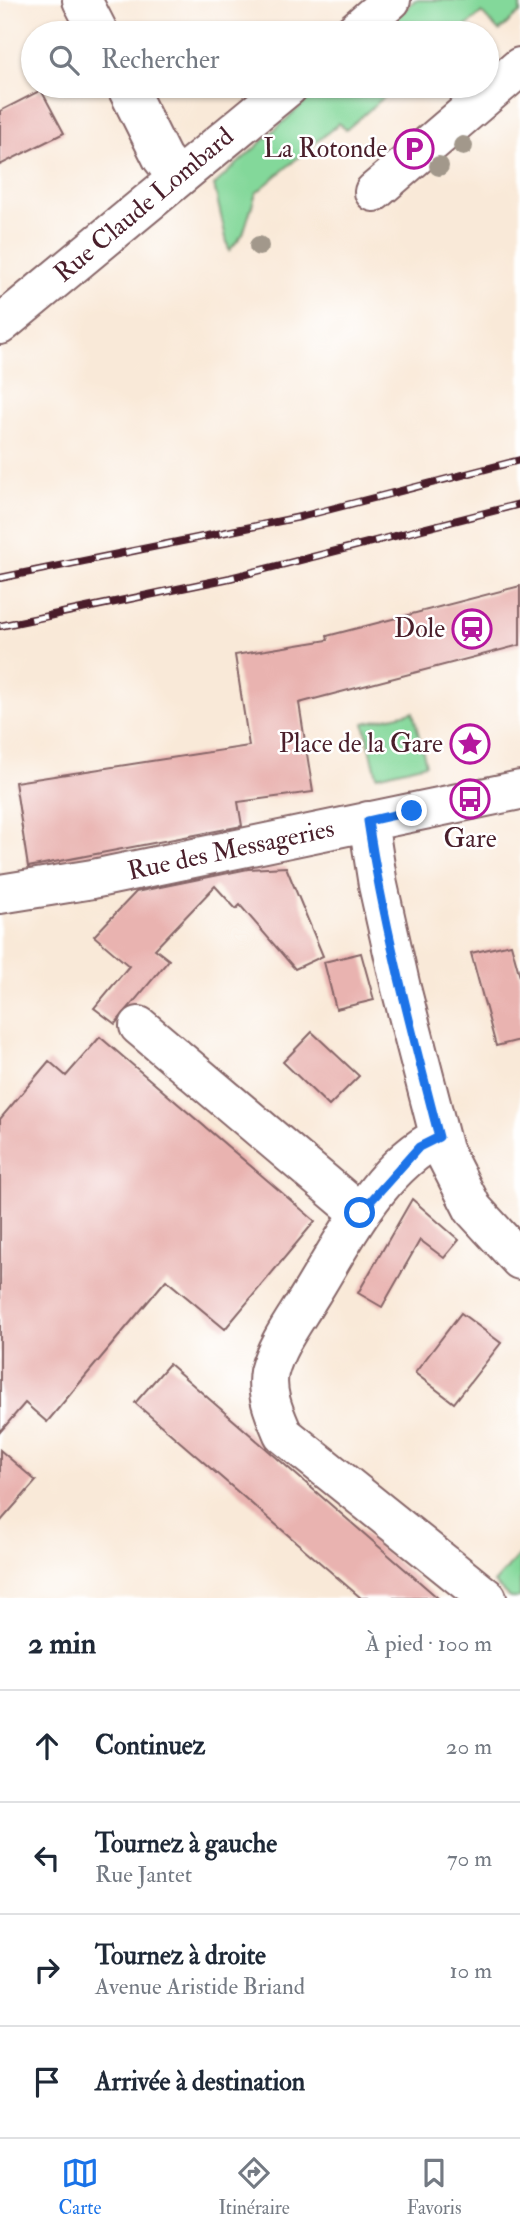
<!DOCTYPE html>
<html lang="fr">
<meta charset="utf-8">
<style>
body{margin:0;font-family:"IM FELL Double Pica",serif;background:#f6f6f7;color:#1f2937}
.stop{position:absolute;width:21px;height:21px;margin:-16px;border:5px solid #1a73e8;border-radius:50%;background:#fff}
.stop.end{background:#1a73e8;border-color:#fff;box-shadow:0 2px 7px #0008}
.list{margin:0;padding:0;list-style:none}
h2{display:flex;justify-content:space-between;align-items:center;height:91px;margin:0;padding:0 28px;font-size:30px}
h2 small{font-size:23px;font-weight:400;color:#747a83}
.list li{display:grid;grid-template-columns:46px 1fr auto;gap:21px;align-items:center;box-sizing:border-box;height:112px;padding:0 28px;border-top:2px solid #e0e1e3}
.list b{display:block;font-size:26px;white-space:nowrap}
.list p{margin:0;font-size:23px;white-space:nowrap;color:#747a83}
.list em{font-size:23px;font-style:normal;color:#747a83}
.icon{flex:none;width:38px;height:38px;fill:none;stroke:currentColor;stroke-width:2;stroke-linecap:round;stroke-linejoin:round}
.map{position:relative;flex:none;width:520px;height:1598px;overflow:hidden}
.search{position:absolute;background:#fff;box-shadow:0 2px 5px #0004;left:21px;right:21px;top:21px;height:77px;display:flex;align-items:center;gap:18px;box-sizing:border-box;padding:0 24px;border-radius:38px;color:#747a83;font-size:26px}
.sheet{height:539px;background:#fff}
nav{display:flex;justify-content:space-around;align-items:center;box-sizing:border-box;height:98px;border-top:2px solid #e0e1e3;background:#fff;font-size:19px;color:#747a83}
nav a{display:grid;justify-items:center;gap:4px}
nav .on{color:#1a73e8}
.map>svg:first-child{display:block}
.green{fill:#83d89a;stroke:#667c62;stroke-width:2}
.building{fill:#e9b3b0}
.lines{fill:none;stroke-linecap:round;stroke-linejoin:round}
.minor-casing{stroke:#876668;stroke-width:42}
.minor{stroke:#fff;stroke-width:38}
.rail-casing{stroke:#4a1f2b;stroke-width:8}
.rail{stroke:#fff;stroke-width:5;stroke-dasharray:16;stroke-linecap:butt}
.tree{fill:#a2988b}
.route{stroke:#1a73e8;stroke-width:9}
.labels{text-anchor:middle;dominant-baseline:central;stroke-width:5;stroke-linejoin:round;paint-order:stroke}
.poi-label{font-size:26px;fill:#4a1f2b;stroke:#fff;text-anchor:end}
.street-label{font-size:26px;fill:#4a1f2b;stroke:#fff}
</style>
<div class="map">
<svg width="520" height="1598" viewBox="0 0 520 1598">
<rect width="100%" height="100%" fill="#fff"/>
<filter id="ink" filterUnits="userSpaceOnUse"><feTurbulence type="fractalNoise" baseFrequency=".0143" numOctaves="2"/><feDisplacementMap in="SourceGraphic" scale="14" xChannelSelector="R" yChannelSelector="G"/><feConvolveMatrix kernelMatrix="1 2 1 2 8 2 1 2 1" color-interpolation-filters="sRGB"/></filter>
<filter id="wash" filterUnits="userSpaceOnUse"><feTurbulence type="fractalNoise" baseFrequency=".00686" numOctaves="4" result="noise"/><feDisplacementMap in="SourceGraphic" scale="28" xChannelSelector="R" yChannelSelector="G"/><feGaussianBlur stdDeviation="1.57" result="paint"/><feColorMatrix in="noise" values="0 0 0 0 0 0 0 0 0 0 0 0 0 0 0 0 0 1.4 0 .05"/><feComposite in="paint" operator="in"/></filter>
<g filter="url(#wash)">
<rect width="100%" height="100%" fill="#f9e9d8"/>
<path class="green" d="M415 0H520V12L499 31 482 13 458 33H380Z
M323 86H397L346 130 339 123 256 193 243 234 229 251 214 185Z
M413 712 426 764 377 776 364 723Z
M520 1554V1598H510L494 1583Z"/>
<g id="blocks">
<path class="building" d="M41 90 64 133 0 165V111Z
M520 586V645L299 703 313 792 238 802 242 826 28 867 15 782 249 746 235 655 328 640 327 636Z
M286 867 323 956 295 969 240 905 236 909 215 886 155 949 169 960 115 1024 94 1008 129 966 94 936 136 892 248 869Z
M511 944 520 977V1040L496 1046 471 953Z
M361 953 374 1000 336 1009 324 962Z
M312 1032 359 1076 329 1106 283 1062Z
M100 1037 315 1221 225 1329 166 1280 47 1422 25 1403 0 1432V1119L49 1061 66 1076Z
M412 1199 459 1240 444 1258 420 1240 382 1307 358 1293Z
M461 1313 501 1343 454 1403 415 1373Z
M169 1364 269 1451 438 1598H361L135 1403Z
M0 1450 36 1481 0 1522Z"/>
</g>
</g>
<g filter="url(#ink)">
<use href="#blocks" fill-opacity="0" stroke="#876668" stroke-width="2"/>
<g class="lines">
<g class="minor-casing">
<path id="minor" d="M82 0 99 33
M353 33 391 0
M126 86 162 158 177 177
M374 192 520 67
M0 325 289 86
M368 821 378 885 401 988 443 1150 473 1209 520 1260
M0 894 93 879 520 790
M139 1026 360 1213
M439 1137C378 1168 344 1241 309 1297 295 1320 276 1345 269 1372 265 1394 275 1415 283 1434L487 1598"/>
</g>
<use href="#minor" class="minor"/>
<g class="rail-casing">
<path id="rail" d="M0 578 300 517 520 460
M0 626 230 578 520 504"/>
</g>
<use href="#rail" class="rail"/>
</g>
<g class="tree">
<circle cx="463" cy="146" r="10"/>
<circle cx="439" cy="166" r="10"/>
<circle cx="259" cy="246" r="10"/>
</g>
</g>
<g class="lines" filter="url(#ink)">
<path class="route" d="M360 1213 419 1147 439 1137C412 1032 384 928 368 821L412 811"/>
</g>
<defs>
<g id="parking-ring" transform="scale(2.0125)"><circle r="9.5" fill="#fff" stroke="#b5179e" stroke-width="1.5"/><path d="M-3.5-5.5H1a3.5 3.5 0 0 1 0 7H-1V5.5H-3.5ZM-1-3.4V-.6H.8a1.4 1.4 0 0 0 0-2.8Z" fill="#b5179e"/></g>
<g id="station-ring" transform="scale(2.0125)"><circle r="9.5" fill="#fff" stroke="#b5179e" stroke-width="1.5"/><path d="M-3-6H3Q5-6 5-4V2Q5 4 3 4L4.5 6H3L1.5 4h-3L-3 6H-4.5L-3 4Q-5 4-5 2V-4Q-5-6-3-6ZM-3.5-4v3h7v-3ZM-3.5 1v1.5H-2V1ZM2 1v1.5H3.5V1Z" fill="#b5179e"/></g>
<g id="sight-ring" transform="scale(2.0125)"><circle r="9.5" fill="#fff" stroke="#b5179e" stroke-width="1.5"/><path d="M0-6L1.8-2.2L6-1.7L2.9 1.2L3.7 5.4L0 3.3L-3.7 5.4L-2.9 1.2L-6-1.7L-1.8-2.2Z" fill="#b5179e"/></g>
<g id="bus-ring" transform="scale(2.0125)"><circle r="9.5" fill="#fff" stroke="#b5179e" stroke-width="1.5"/><path d="M-5-6H5V4H4V6H2V4H-2V6H-4V4H-5ZM-3.5-4V0h7V-4ZM-3.5 1.2v1.5H-2V1.2ZM2 1.2v1.5H3.5V1.2Z" fill="#b5179e"/></g>
</defs>
<g fill-rule="evenodd">
<use href="#parking-ring" x="414" y="149"/>
<use href="#station-ring" x="472" y="629"/>
<use href="#sight-ring" x="470" y="744"/>
<use href="#bus-ring" x="470" y="799"/>
</g>
<g class="labels">
<g class="poi-label">
<text x="387" y="149">La Rotonde</text>
<text x="445" y="629">Dole</text>
<text x="443" y="744">Place de la Gare</text>
<text x="470" y="839" text-anchor="middle">Gare</text>
</g>
<g class="street-label">
<text transform="translate(144 205) rotate(-40)">Rue Claude Lombard</text>
<text transform="translate(231 850) rotate(-12)">Rue des Messageries</text>
</g>
</g>
</svg>
<div class="stop" style="left:360px;top:1213px"></div>
<div class="stop end" style="left:412px;top:811px"></div>
<div class="search"><svg class="icon" aria-label="search" viewBox="0 0 24 24"><circle cx="10" cy="10" r="6"/><path d="M15 15l6 6"/></svg>Rechercher</div>
</div>
<section class="sheet">
<h2>2 min<small>À pied · 100 m</small></h2>
<ul class="list">
<li><svg class="icon" aria-label="ahead" viewBox="0 0 24 24"><path d="M12 20V5M6 11l6-6 6 6"/></svg><div><b>Continuez</b></div><em>20 m</em></li>
<li><svg class="icon" aria-label="left" viewBox="0 0 24 24"><path d="M17 20v-9H6M10 6l-5 5 5 5"/></svg><div><b>Tournez à gauche</b><p>Rue Jantet</p></div><em>70 m</em></li>
<li><svg class="icon" aria-label="right" viewBox="0 0 24 24"><path d="M7 20v-9h11M14 6l5 5-5 5"/></svg><div><b>Tournez à droite</b><p>Avenue Aristide Briand</p></div><em>10 m</em></li>
<li><svg class="icon" aria-label="arrive" viewBox="0 0 24 24"><path d="M6 21V4h12l-3 4 3 4H6"/></svg><div><b>Arrivée à destination</b></div></li>
</ul>
</section>
<nav>
<a class="on"><svg class="icon" aria-label="map" viewBox="0 0 24 24"><path d="M3 6l6-2 6 2 6-2v14l-6 2-6-2-6 2zM9 4v14M15 6v14"/></svg>Carte</a>
<a><svg class="icon" aria-label="directions" viewBox="0 0 24 24"><path d="M12 3l9 9-9 9-9-9zM9 14v-3h6M13 9l2 2-2 2"/></svg>Itinéraire</a>
<a><svg class="icon" aria-label="saved" viewBox="0 0 24 24"><path d="M7 4h10v16l-5-4-5 4z"/></svg>Favoris</a>
</nav>
